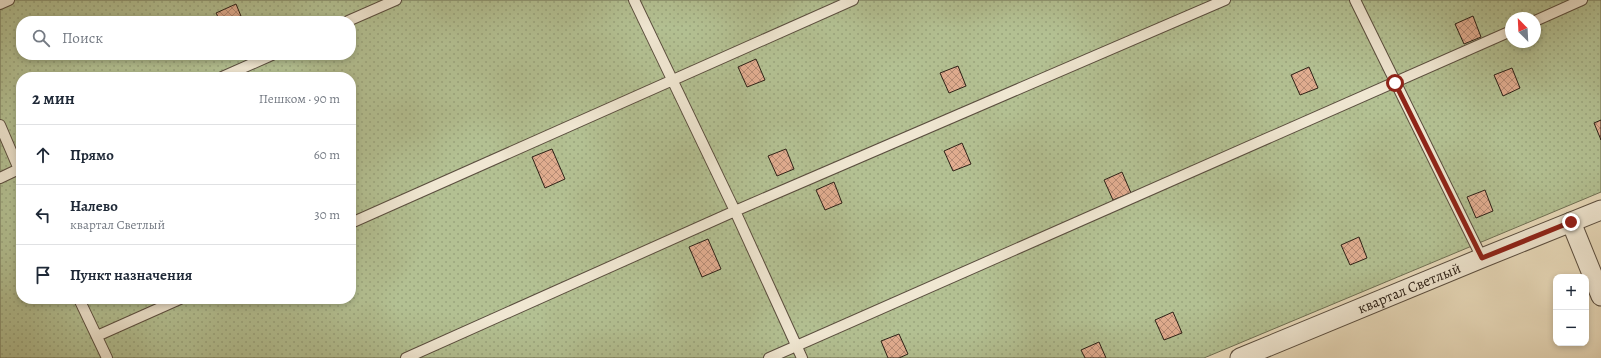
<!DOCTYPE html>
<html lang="ru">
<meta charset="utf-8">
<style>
body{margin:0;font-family:Alegreya,serif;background:#f2f2f3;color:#1f2937}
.controls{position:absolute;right:12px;bottom:12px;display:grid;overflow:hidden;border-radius:8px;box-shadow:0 2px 6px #0003}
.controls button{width:36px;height:36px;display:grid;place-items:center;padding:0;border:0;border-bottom:1px solid #e0e1e3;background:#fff;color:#1f2937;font:20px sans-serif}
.compass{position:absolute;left:1505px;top:12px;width:36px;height:36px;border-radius:50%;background:#fff;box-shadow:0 2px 6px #0003;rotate:336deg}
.stop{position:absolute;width:12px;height:12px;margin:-9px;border:3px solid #8f2418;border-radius:50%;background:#fff}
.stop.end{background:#8f2418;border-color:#fff;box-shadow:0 1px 4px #0008}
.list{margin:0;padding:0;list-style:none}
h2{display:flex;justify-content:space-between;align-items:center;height:52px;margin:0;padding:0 16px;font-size:17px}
h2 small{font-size:13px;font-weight:400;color:#747a83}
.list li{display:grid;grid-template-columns:26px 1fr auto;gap:12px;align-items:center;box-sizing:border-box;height:60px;padding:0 16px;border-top:1px solid #e0e1e3}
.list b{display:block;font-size:15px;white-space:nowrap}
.list p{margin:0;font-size:13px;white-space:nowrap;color:#747a83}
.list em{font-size:13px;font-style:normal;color:#747a83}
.icon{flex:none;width:22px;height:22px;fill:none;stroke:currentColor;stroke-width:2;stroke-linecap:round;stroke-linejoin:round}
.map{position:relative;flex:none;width:1601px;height:358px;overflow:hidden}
.search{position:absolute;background:#fff;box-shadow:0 2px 6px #0003;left:16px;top:16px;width:340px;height:44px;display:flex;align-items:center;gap:10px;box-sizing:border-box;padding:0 14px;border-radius:16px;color:#747a83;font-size:15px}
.panel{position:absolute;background:#fff;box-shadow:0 2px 6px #0003;left:16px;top:72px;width:340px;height:232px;border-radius:16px}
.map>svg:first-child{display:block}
.garden{fill:url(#garden-dots);stroke:#707054;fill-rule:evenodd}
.building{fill:url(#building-cross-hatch);stroke:#2c2016}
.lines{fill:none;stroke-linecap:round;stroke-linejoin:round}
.service-casing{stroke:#5b4e3f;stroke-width:12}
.minor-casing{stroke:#5b4e3f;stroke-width:21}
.service{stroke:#f0e7d2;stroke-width:10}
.minor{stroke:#f0e7d2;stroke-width:19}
.route{stroke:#8f2418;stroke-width:5}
.labels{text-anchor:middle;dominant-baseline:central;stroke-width:3.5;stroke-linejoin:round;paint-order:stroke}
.street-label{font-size:15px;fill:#2c2016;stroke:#f0e7d2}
</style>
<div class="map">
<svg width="1601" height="358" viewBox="0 0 1601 358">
<defs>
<pattern id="garden-dots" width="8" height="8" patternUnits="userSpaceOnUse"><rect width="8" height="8" fill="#b3c092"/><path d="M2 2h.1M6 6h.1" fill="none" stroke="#9aa57d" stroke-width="1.8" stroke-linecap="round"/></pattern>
<pattern id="building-cross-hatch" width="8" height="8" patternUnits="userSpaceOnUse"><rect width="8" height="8" fill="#e1ad90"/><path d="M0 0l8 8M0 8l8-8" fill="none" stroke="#b78c75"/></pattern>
</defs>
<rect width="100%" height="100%" fill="#e8daba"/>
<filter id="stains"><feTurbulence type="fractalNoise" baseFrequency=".005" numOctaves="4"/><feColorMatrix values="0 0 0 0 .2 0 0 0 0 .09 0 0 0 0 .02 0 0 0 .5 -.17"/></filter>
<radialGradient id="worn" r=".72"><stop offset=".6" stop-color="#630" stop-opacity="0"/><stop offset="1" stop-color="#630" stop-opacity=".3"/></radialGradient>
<path class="garden" d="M0 0H1601V192L1204 358H0ZM1511 18H1535V42H1511ZM21 21H351V55H21ZM21 77H351V299H21Z"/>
<path class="building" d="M236 4 243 21H220L216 13Z
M1473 16 1481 37 1464 44 1455 24Z
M756 59 765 80 747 87 738 67Z
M958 66 966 86 949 93 940 73Z
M1309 67 1318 88 1300 95 1291 75Z
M1512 68 1520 88 1503 96 1494 75Z
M1601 120V140L1594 123Z
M962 143 971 164 953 171 944 151Z
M552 149 565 179 545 188 532 157Z
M786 149 794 169 777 176 768 156Z
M1122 172 1131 193 1113 200 1104 180Z
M834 182 842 203 825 210 816 190Z
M1485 190 1493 211 1476 218 1467 197Z
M1359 237 1367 258 1350 265 1341 245Z
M708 239 721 269 702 277 689 247Z
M1173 312 1182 333 1164 340 1155 320Z
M899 334 908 354 899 358H888L881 341Z
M1099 342 1106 358H1085L1081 350Z"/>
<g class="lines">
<g class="service-casing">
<path id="service" d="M634 0 735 211 802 358
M1355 0 1482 258
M0 4 9 0
M348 21 396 0
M1535 21 1582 0
M222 77 272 55
M0 125 21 174
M0 178 21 168
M351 223 853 0
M79 299 107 358
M97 336 180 299
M406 358 735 211 1225 0
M769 358 1511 31"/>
</g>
<g class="minor-casing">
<g id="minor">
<path d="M1571 222 1601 296"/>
<path id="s1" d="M1240 358 1482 258 1601 210"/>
</g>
</g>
<use href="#service" class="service"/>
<use href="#minor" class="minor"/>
</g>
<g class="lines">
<path class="route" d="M1395 83 1482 258 1571 222"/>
</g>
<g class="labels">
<g class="street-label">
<text stroke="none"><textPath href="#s1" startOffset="183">квартал Светлый</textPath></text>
</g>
</g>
<rect width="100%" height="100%" filter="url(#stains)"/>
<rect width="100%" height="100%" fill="url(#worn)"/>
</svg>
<div class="controls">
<button>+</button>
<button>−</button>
</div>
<svg class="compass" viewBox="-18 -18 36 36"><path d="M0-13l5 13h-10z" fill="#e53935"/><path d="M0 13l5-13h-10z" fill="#747a83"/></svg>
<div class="stop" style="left:1395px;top:83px"></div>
<div class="stop end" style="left:1571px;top:222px"></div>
<div class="search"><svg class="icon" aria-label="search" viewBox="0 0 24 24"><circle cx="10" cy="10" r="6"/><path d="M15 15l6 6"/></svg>Поиск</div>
<section class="panel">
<h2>2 мин<small>Пешком · 90 m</small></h2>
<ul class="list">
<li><svg class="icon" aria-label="ahead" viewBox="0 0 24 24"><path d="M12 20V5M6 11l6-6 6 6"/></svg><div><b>Прямо</b></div><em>60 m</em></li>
<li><svg class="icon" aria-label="left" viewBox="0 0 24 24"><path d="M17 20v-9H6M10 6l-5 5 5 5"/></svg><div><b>Налево</b><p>квартал Светлый</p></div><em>30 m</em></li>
<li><svg class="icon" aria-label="arrive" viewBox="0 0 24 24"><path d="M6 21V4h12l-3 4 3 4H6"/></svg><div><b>Пункт назначения</b></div></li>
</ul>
</section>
</div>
